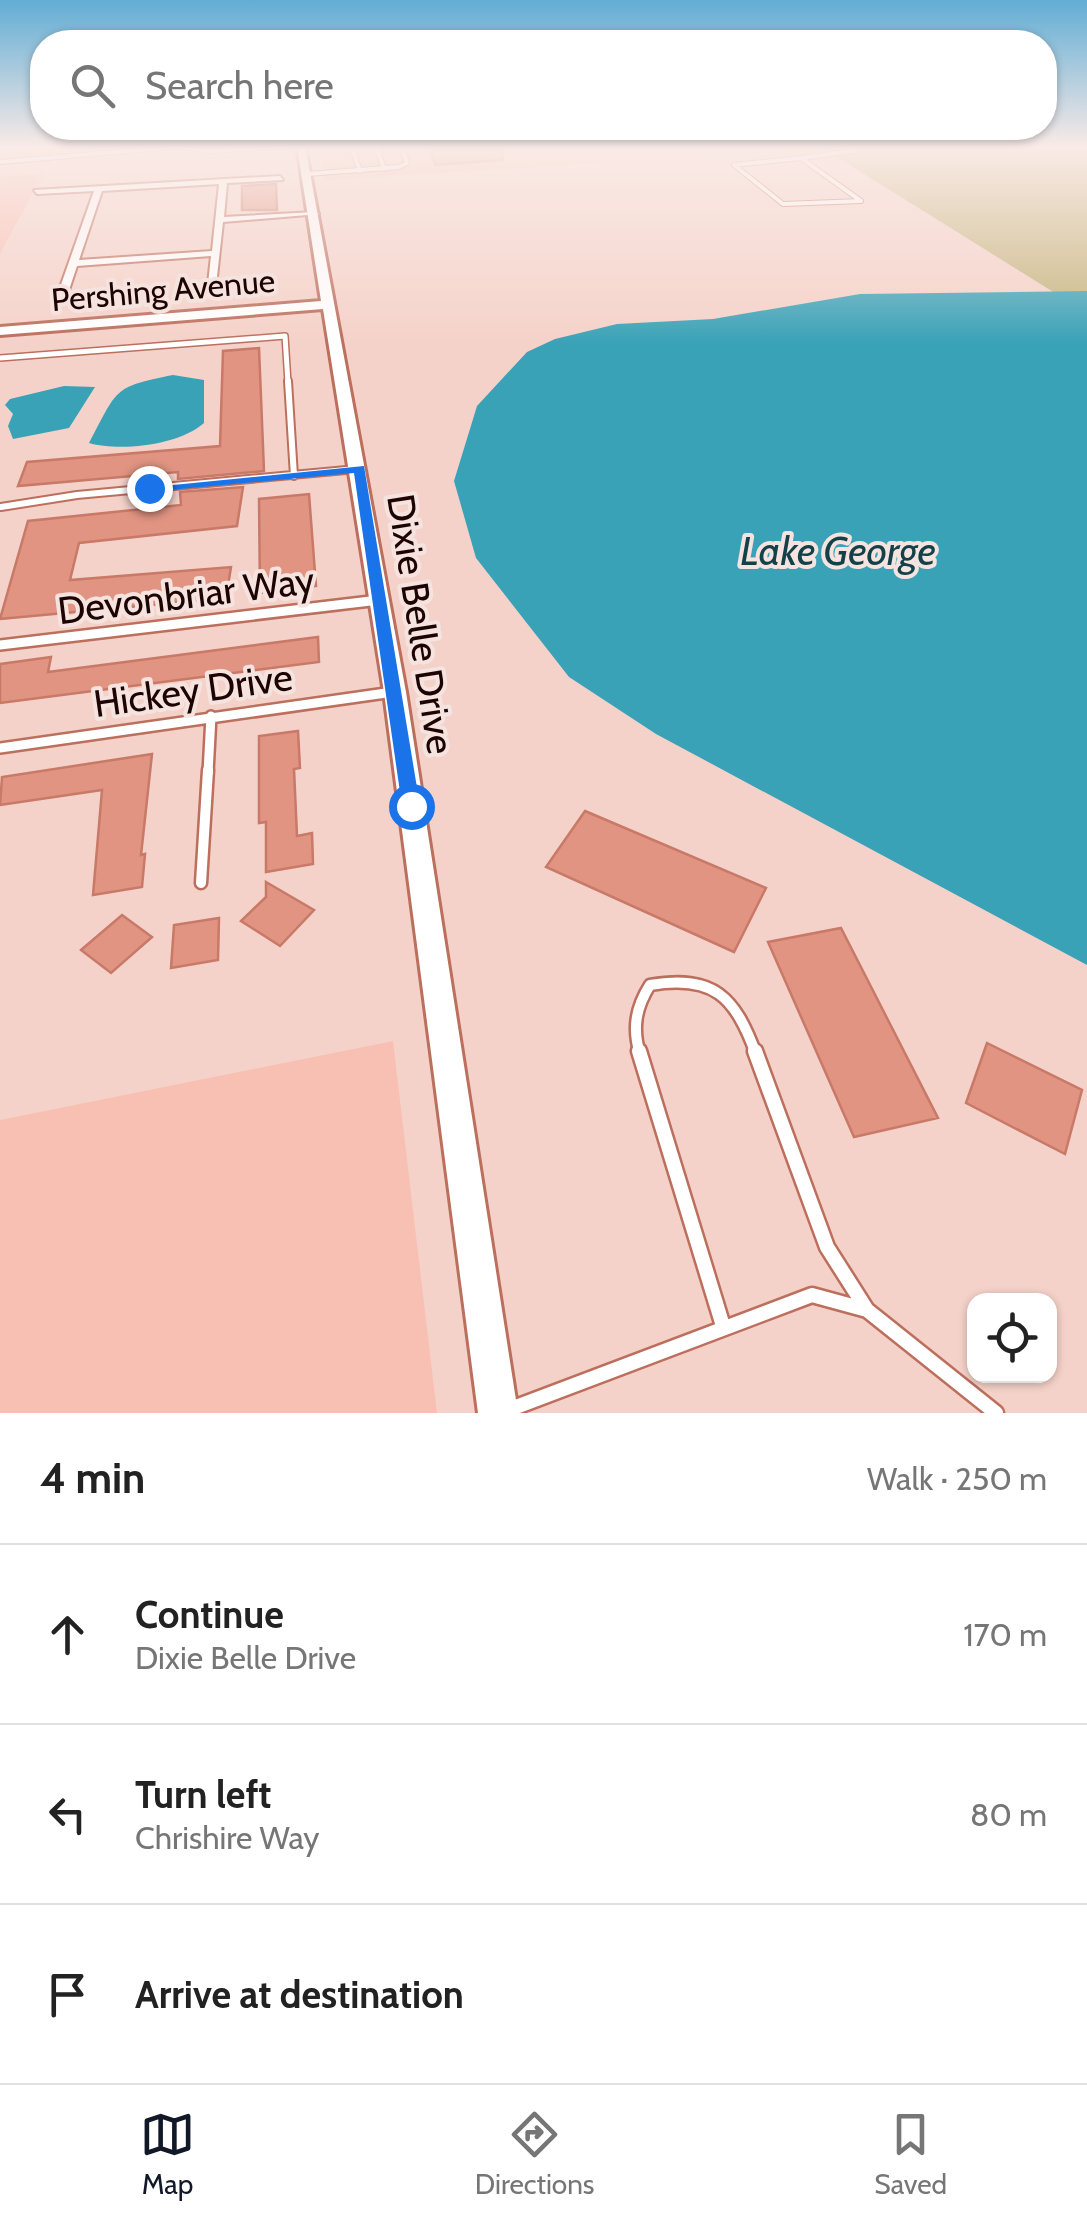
<!DOCTYPE html>
<meta charset="utf-8">
<style>
body{margin:0;font-family:Cabin,sans-serif;background:#f6f6f6;color:#222}
.controls{position:absolute;right:30px;bottom:30px;display:grid;overflow:hidden;border-radius:20px;box-shadow:0 2px 8px #0004}
.controls button{width:90px;height:90px;display:grid;place-items:center;padding:0;border:0;border-bottom:2px solid #e0e0e0;background:#fff;color:#222;font:50px sans-serif}
.stop{position:absolute;width:30px;height:30px;margin:-22px;border:8px solid #1a73e8;border-radius:50%;background:#fff}
.stop.end{background:#1a73e8;border-color:#fff;box-shadow:0 2px 10px #0008}
.list{margin:0;padding:0;list-style:none}
h2{display:flex;justify-content:space-between;align-items:center;height:130px;margin:0;padding:0 40px;font-size:42px}
h2 small{font-size:32px;font-weight:400;color:#767676}
.list li{display:grid;grid-template-columns:65px 1fr auto;gap:30px;align-items:center;box-sizing:border-box;height:180px;padding:0 40px;border-top:2px solid #e0e0e0}
.list b{display:block;font-size:38px;white-space:nowrap}
.list p{margin:0;font-size:32px;white-space:nowrap;color:#767676}
.list em{font-size:32px;font-style:normal;color:#767676}
.icon{flex:none;width:55px;height:55px;fill:none;stroke:currentColor;stroke-width:2;stroke-linecap:round;stroke-linejoin:round}
.map{position:relative;flex:none;width:1087px;height:1413px;overflow:hidden}
.search{position:absolute;background:#fff;box-shadow:0 2px 8px #0004;left:30px;right:30px;top:30px;height:110px;display:flex;align-items:center;gap:25px;box-sizing:border-box;padding:0 35px;border-radius:40px;color:#767676;font-size:38px}
.sheet{height:670px;background:#fff}
nav{display:flex;justify-content:space-around;align-items:center;box-sizing:border-box;height:140px;border-top:2px solid #e0e0e0;background:#fff;font-size:28px;color:#767676}
nav a{display:grid;justify-items:center;gap:5px}
nav .on{color:#111827}
.map>svg:first-child{display:block}
.built{fill:#f8c0b2}
.green{fill:#c5b57e}
.water{fill:#3aa2b7}
.building{fill:#e19482;stroke:#c87967;stroke-width:2.5}
.lines{fill:none;stroke-linecap:round;stroke-linejoin:round}
.service-far5-casing{stroke:#bc6f5d;stroke-width:6}
.service-far4-casing{stroke:#bc6f5d;stroke-width:8}
.service-far3-casing{stroke:#bc6f5d;stroke-width:10}
.service-far2-casing{stroke:#bc6f5d;stroke-width:14}
.service-far1-casing{stroke:#bc6f5d;stroke-width:15}
.service-casing{stroke:#bc6f5d;stroke-width:19}
.minor-casing{stroke:#bc6f5d;stroke-width:4}
.tertiary-casing{stroke:#bc6f5d;stroke-width:6}
.service-far5{stroke:#fff;stroke-width:4}
.service-far4{stroke:#fff;stroke-width:5}
.service-far3{stroke:#fff;stroke-width:6}
.service-far2{stroke:#fff;stroke-width:9}
.service-far1{stroke:#fff;stroke-width:10}
.service{stroke:#fff;stroke-width:14}
.minor{fill:#fff;fill-rule:evenodd}
.tertiary{fill:#fff;fill-rule:evenodd}
.route{fill:#1a73e8}
.labels{text-anchor:middle;dominant-baseline:central;stroke-width:8;stroke-linejoin:round;paint-order:stroke}
.far-street-label{font-size:32px;fill:#1d0301;stroke:#f5e3df}
.street-label{font-size:38px;fill:#1d0301;stroke:#f5e3df}
.water-label{font-size:40px;font-style:italic;fill:#13414a;stroke:#f5e3df}
</style>
<div class="map">
<svg width="1087" height="1413" viewBox="0 0 1087 1413">
<rect width="100%" height="100%" fill="#f5d2c9"/>
<path class="built" d="M319 146H819L824 149 325 180Z
M43 174 0 254V177Z
M393 1041 437 1413H0V1120Z"/>
<path class="green" d="M819 146H1087V313L824 149Z"/>
<path class="water" d="M1087 291V965L656 734 569 677 476 558 454 481 477 406 527 352 555 339 617 324 713 319 860 294Z
M173 375 204 380V423C180 445 120 452 89 443 118 390 111 387 173 375Z
M64 386 95 387 69 428 13 439 8 426 13 414 5 405 10 399Z"/>
<path class="building" d="M429 146H502L503 160 435 165Z
M276 184 277 210H242V186Z
M259 348 264 471 178 479V472L18 486 27 462 220 446 223 351Z
M243 487 237 526 79 543 70 580 231 567 226 598 0 619 28 521 181 505 180 492Z
M309 494 316 586 260 593 259 499Z
M318 637 319 662 0 703V664L51 657 48 672Z
M298 731 300 768 294 769 297 836 312 833 313 864 266 872V822L259 823V736Z
M152 754 141 855 145 854 142 887 93 895 102 790 0 805 2 777Z
M585 811 766 888 734 952 546 867Z
M266 882 314 910 280 946 241 921 266 897Z
M122 915 152 937 111 973 81 950Z
M219 918 218 960 171 968 174 925Z
M841 928 938 1118 854 1137 768 942Z
M987 1043 1082 1090 1065 1154 966 1103Z"/>
<g class="lines">
<g class="service-far5-casing">
<path id="service-far5" d="M172 146 209 151 298 146
M351 146 360 171
M376 146 384 169
M801 158 861 201 783 204 734 165Z
M801 158 853 151 850 146
M0 162 174 147
M307 174 399 167 407 163 401 146"/>
</g>
<g class="service-far4-casing">
<path id="service-far4" d="M0 358 285 336 288 383"/>
</g>
<g class="service-far3-casing">
<path id="service-far3" d="M288 381 294 476
M1 507 77 495 357 469"/>
</g>
<g class="service-far2-casing">
<path id="service-far2" d="M0 645 379 600
M0 748 393 692
M208 773 211 716"/>
</g>
<g class="service-far1-casing">
<path id="service-far1" d="M201 883 208 770
M640 1054C632 1028 636 1007 650 985 714 974 735 997 756 1054"/>
</g>
<g class="service-casing">
<path id="service" d="M639 1051 723 1326
M755 1051 827 1247 867 1310
M500 1413 812 1295 867 1310 996 1413"/>
</g>
<g class="minor-casing">
<path id="minor" d="M280 176 283 180 227 183 224 217 315 212 319 214 223 222 216 286 208 284 211 256 77 266 67 296 62 299 57 296 94 191 37 194 34 190ZM219 184 212 251 79 260 102 191Z"/>
</g>
<g class="tertiary-casing">
<path id="tertiary" d="M297 146H305L406 692 518 1413H478L384 692 323 309 0 335V327L321 301Z"/>
</g>
<use href="#service-far5" class="service-far5"/>
<use href="#service-far4" class="service-far4"/>
<use href="#service-far3" class="service-far3"/>
<use href="#service-far2" class="service-far2"/>
<use href="#service-far1" class="service-far1"/>
<use href="#service" class="service"/>
<use href="#minor" class="minor"/>
<use href="#tertiary" class="tertiary"/>
</g>
<linearGradient id="sky" x2="0" y2="1"><stop stop-color="#62add4"/><stop offset="0.43" stop-color="#faebe7"/><stop offset="1" stop-color="#faebe7" stop-opacity="0"/></linearGradient>
<rect width="1087" height="343" fill="url(#sky)"/>
<path class="route" d="M364 466 420 806 411 813 402 806 354 473 149 492 143 488Z"/>
<g class="labels">
<g class="far-street-label">
<text transform="translate(163 290) rotate(-5)">Pershing Avenue</text>
</g>
<g class="street-label">
<text transform="translate(186 595) rotate(-7)">Devonbriar Way</text>
<text transform="translate(421 624) rotate(81)">Dixie Belle Drive</text>
<text transform="translate(193 690) rotate(-8)">Hickey Drive</text>
</g>
<g class="water-label">
<text x="838" y="550">Lake George</text>
</g>
</g>
</svg>
<div class="controls">
<button><svg class="icon" aria-label="locate" viewBox="0 0 24 24"><circle cx="12" cy="12" r="6"/><path d="M12 2v4M12 18v4M2 12h4M18 12h4"/></svg></button>
</div>
<div class="stop" style="left:411px;top:806px"></div>
<div class="stop end" style="left:149px;top:488px"></div>
<div class="search"><svg class="icon" aria-label="search" viewBox="0 0 24 24"><circle cx="10" cy="10" r="6"/><path d="M15 15l6 6"/></svg>Search here</div>
</div>
<section class="sheet">
<h2>4 min<small>Walk · 250 m</small></h2>
<ul class="list">
<li><svg class="icon" aria-label="ahead" viewBox="0 0 24 24"><path d="M12 20V5M6 11l6-6 6 6"/></svg><div><b>Continue</b><p>Dixie Belle Drive</p></div><em>170 m</em></li>
<li><svg class="icon" aria-label="left" viewBox="0 0 24 24"><path d="M17 20v-9H6M10 6l-5 5 5 5"/></svg><div><b>Turn left</b><p>Chrishire Way</p></div><em>80 m</em></li>
<li><svg class="icon" aria-label="arrive" viewBox="0 0 24 24"><path d="M6 21V4h12l-3 4 3 4H6"/></svg><div><b>Arrive at destination</b></div></li>
</ul>
</section>
<nav>
<a class="on"><svg class="icon" aria-label="map" viewBox="0 0 24 24"><path d="M3 6l6-2 6 2 6-2v14l-6 2-6-2-6 2zM9 4v14M15 6v14"/></svg>Map</a>
<a><svg class="icon" aria-label="directions" viewBox="0 0 24 24"><path d="M12 3l9 9-9 9-9-9zM9 14v-3h6M13 9l2 2-2 2"/></svg>Directions</a>
<a><svg class="icon" aria-label="saved" viewBox="0 0 24 24"><path d="M7 4h10v16l-5-4-5 4z"/></svg>Saved</a>
</nav>
